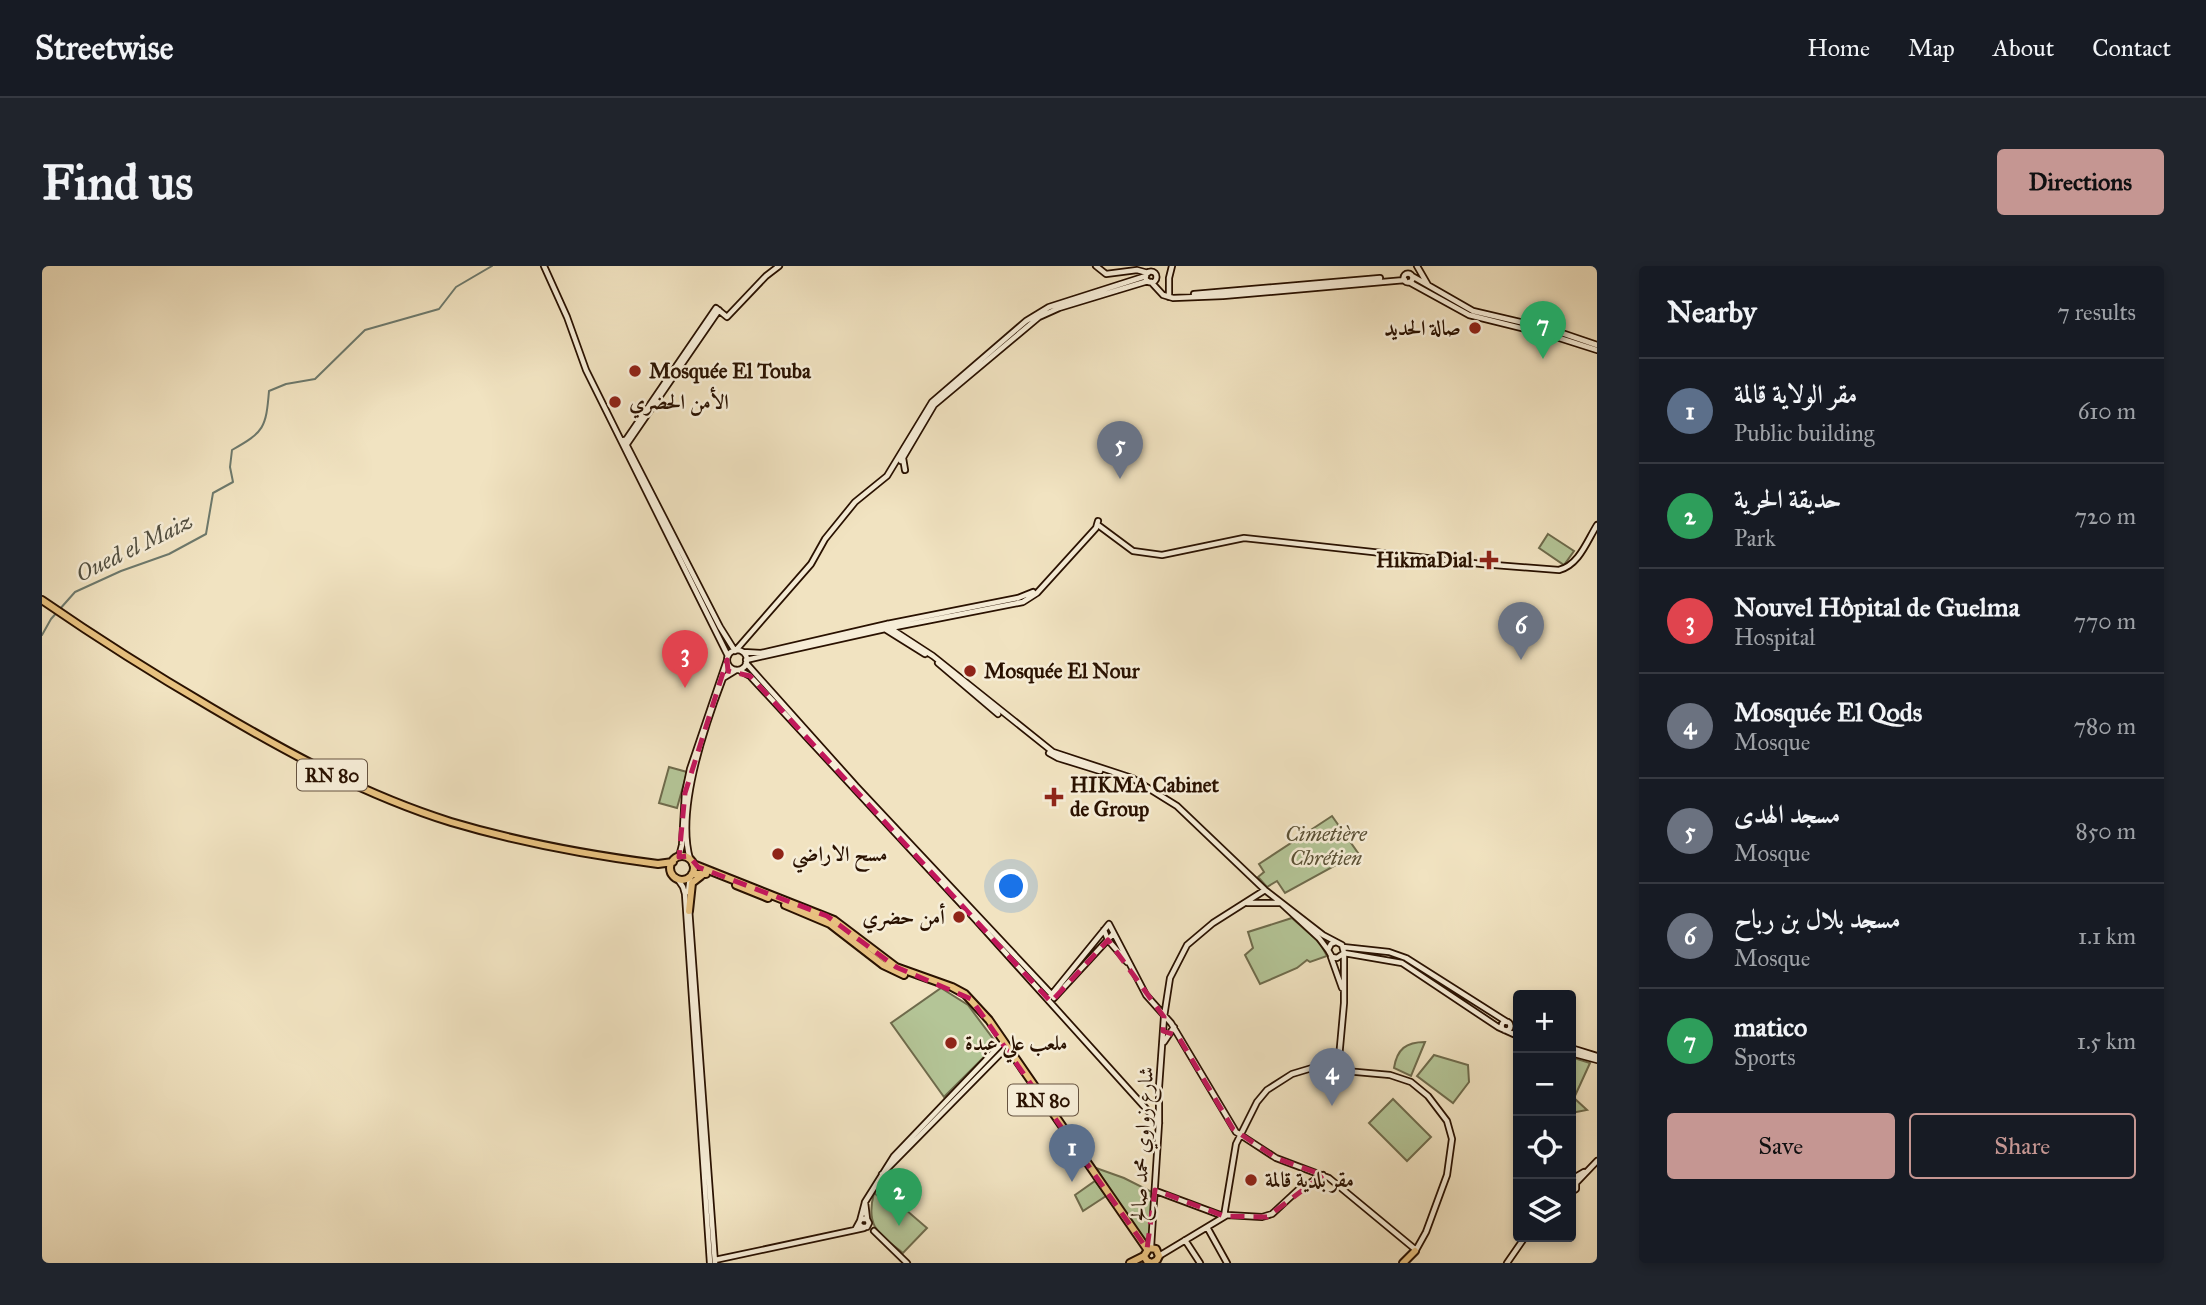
<!DOCTYPE html>
<meta charset="utf-8">
<style>
body{margin:0;font-family:"IM FELL Great Primer",Amiri,serif;background:#20242c;color:#f1f3f6}
.controls{position:absolute;right:21px;bottom:21px;display:grid;overflow:hidden;border-radius:7px;box-shadow:0 4px 10px #0003}
.controls button{width:63px;height:63px;display:grid;place-items:center;padding:0;border:0;border-bottom:2px solid #363941;background:#171b24;color:#f1f3f6;font:35px sans-serif}
.you{position:absolute;left:970px;top:621px;width:24px;height:24px;margin:-18px;border:5px solid #fff;border-radius:50%;background:#1a73e8;box-shadow:0 0 0 10px #1a73e833}
.badge{display:grid;place-items:center;width:46px;height:46px;border-radius:50%;background:#c59692;color:#fff;font-size:23px;font-weight:700}
.pin{position:absolute;translate:-50% -58px;filter:drop-shadow(0 2px 4px #0008)}
.pin::after{content:'';position:absolute;top:37px;width:24px;height:21px;background:inherit;clip-path:polygon(0 0,100% 0,50% 100%)}
.list{margin:0;padding:0;list-style:none}
h2{display:flex;justify-content:space-between;align-items:center;height:91px;margin:0;padding:0 28px;font-size:30px}
h2 small{font-size:23px;font-weight:400;color:#9ea1a6}
.list li{display:grid;grid-template-columns:46px 1fr auto;gap:21px;align-items:center;box-sizing:border-box;height:105px;padding:0 28px;border-top:2px solid #363941}
.list b{display:block;font-size:26px;white-space:nowrap}
.list p{margin:0;font-size:23px;white-space:nowrap;color:#9ea1a6}
.list em{font-size:23px;font-style:normal;color:#9ea1a6}
.actions{display:flex;gap:14px;padding:21px 28px}
.actions a{flex:1;padding:16px 0;border:2px solid #c59692;border-radius:7px;text-align:center;font-size:24px;color:#c59692}
.actions .main{background:#c59692;color:#111}
.icon{flex:none;width:38px;height:38px;fill:none;stroke:currentColor;stroke-width:2;stroke-linecap:round;stroke-linejoin:round}
.map{position:relative;flex:none;width:1555px;height:997px;overflow:hidden;border-radius:7px}
header{display:flex;align-items:center;gap:42px;box-sizing:border-box;height:98px;padding:0 35px;background:#171b24;border-bottom:2px solid #363941}
header strong{font-size:33px}
nav{display:flex;gap:38px;margin-inline-start:auto;font-size:24px}
.intro{display:flex;align-items:center;justify-content:space-between;box-sizing:border-box;height:168px;padding:0 42px}
h1{margin:0;font-size:49px}
.button{padding:18px 32px;border-radius:7px;background:#c59692;color:#111;font-size:24px;font-weight:700}
main{display:flex;gap:42px;padding:0 42px}
aside{flex:1;background:#171b24;border-radius:7px;box-shadow:0 4px 10px #0003}
.map>svg:first-child{display:block}
.green{fill:#b4c597;stroke:#6e6b4c;stroke-width:2}
.lines{fill:none;stroke-linecap:round;stroke-linejoin:round}
.stream{stroke:#6d796c;stroke-width:2}
.secondary-casing{stroke:#291100;stroke-width:8}
.primary-casing{stroke:#291100;stroke-width:10}
.secondary{stroke:#f6edd7;stroke-width:4.5}
.primary{stroke:#e8c280;stroke-width:6}
.marked{fill:none;stroke:#c2185b;stroke-width:5;stroke-dasharray:14 9;stroke-linejoin:round}
.poi-dot{fill:#8f2418;stroke:#f6edd7;stroke-width:2.5}
.labels{text-anchor:middle;dominant-baseline:central;stroke-width:5;stroke-linejoin:round;paint-order:stroke}
.shield{fill:#f6edd7;stroke:#665340;stroke-width:2}
.shield-label{font-size:19px;font-weight:bold;fill:#291100}
.poi-label{font-size:21px;font-weight:bold;fill:#291100;stroke:#f6edd7;text-anchor:start}
.park-label{font-size:21px;font-style:italic;fill:#5a5035;stroke:#f6edd7}
.street-label{font-size:21px;fill:#291100;stroke:#f6edd7}
.water-label{font-size:23px;font-style:italic;fill:#514e3f;stroke:#f6edd7}
</style>
<header>
<strong>Streetwise</strong>
<nav><a>Home</a><a>Map</a><a>About</a><a>Contact</a></nav>
</header>
<div class="intro"><h1>Find us</h1><a class="button">Directions</a></div>
<main>
<div class="map">
<svg width="1555" height="997" viewBox="0 0 1555 997">
<rect width="100%" height="100%" fill="#f1e3c1"/>
<filter id="stains"><feTurbulence type="fractalNoise" baseFrequency=".00286" numOctaves="4"/><feColorMatrix values="0 0 0 0 .2 0 0 0 0 .09 0 0 0 0 .02 0 0 0 .5 -.17"/></filter>
<radialGradient id="worn" r=".72"><stop offset=".6" stop-color="#630" stop-opacity="0"/><stop offset="1" stop-color="#630" stop-opacity=".3"/></radialGradient>
<path class="green" d="M1506 268 1532 285 1522 299 1497 282Z
M627 501 645 506 635 542 617 537Z
M1290 550 1316 587 1243 627 1235 615 1225 621 1216 611 1222 606 1217 598Z
M1250 652 1278 677 1285 690 1268 696 1265 694 1255 702 1218 718 1203 689 1211 682 1206 666Z
M899 722 926 739 955 778 902 831 849 757Z
M1383 776 1369 810 1352 802C1355 783 1364 776 1383 776Z
M1392 789 1426 799 1427 816 1411 837 1375 810Z
M1529 791 1548 797 1532 832 1545 844 1529 847Z
M1351 833 1389 871 1365 895 1327 857Z
M1054 902 1082 912 1110 926 1109 975 1102 976Z
M1053 915 1064 930 1041 945 1033 929Z
M832 927 844 936 849 931 885 962 861 987C837 968 823 961 832 927Z"/>
<g class="lines">
<path class="stream" d="M0 369 9 353 33 326 79 305 127 288 164 268 171 227 191 216 188 201 190 184C222 166 224 162 227 125L244 118 273 113 323 64 397 43 414 21 450 0"/>
<g class="secondary-casing">
<path id="secondary" d="M502 0 525 51 544 104 686 390
M1054 0 1064 8 1095 4 1106 7
M1375 0 1386 19
M1103.5 11a5.5 5.5 0 1 1 11 0a5.5 5.5 0 1 1-11 0Z
M1361.5 12a4.5 4.5 0 1 1 9 0a4.5 4.5 0 1 1-9 0Z
M1370 10 1431 45 1508 63 1555 79
M1109 16 1121 29 1131 32 1181 30 1363 14
M1367 16 1427 49 1511 70 1555 84
M1152 28 1338 12
M1127 31V12L1130 0
M582 174 678 361 693 385
M581 178 674 42 685 51 724 10 737 0
M585 178 677 44
M861 192 863 204
M859 195 892 139 997 51 1017 42 1106 15
M1056 259 1091 285 1120 289 1202 272 1440 298 1517 304C1537 299 1545 275 1555 259
M845 358 848 362 891 390 1011 486 1090 512 1135 540 1223 624 1281 669 1300 679 1302 687 1295 692 1290 691 1286 684 1289 678 1294 676
M843 363 883 388
M694 384 769 298 783 273 813 236 845 210 890 136 984 55 1007 41 1104 10
M685 394a10 10 0 1 1 20 0a10 10 0 1 1-20 0Z
M701 386 719 387 845 358 976 332 991 326
M704 394 843 363 981 336 995 327 1054 262 1056 255
M704 397 814 520 1012 731
M896 397 956 448
M697 404 708 410 933 653 1117 857
M1007 487 1016 492 1058 505
M637 591 640 579 643 527 648 503 685 394
M648 593C634 544 663 459 681 412L694 404
M635 612 641 621 643 628 668 997
M646 626 648 611
M1205 637H1239L1277 672 1286 684
M647 642 673 997
M1062 664 1066 674 1085 696
M1301 681 1347 686 1364 692 1465 756
M1289 691 1300 722
M1012 732 1071 668
M1006 733 1067 658 1104 729 1129 757 1194 866 1234 892 1287 912 1374 984
M1459.5 760a4.5 4.5 0 1 1 9 0a4.5 4.5 0 1 1-9 0Z
M1122 776 1132 761
M1529 782 1555 790
M1529 787 1555 794
M1296 803 1302 737V687L1360 697 1456 761 1476 770
M840 908 965 781
M1530 913 1542 906
M1534 917 1555 895
M1114 925 1181 950
M1529 926 1534 923V916
M823 936 852 890 961 776
M1182 950 1194 878 1215 836 1225 824 1250 808 1270 802 1348 809 1369 816 1386 830 1405 855 1410 873 1405 909 1384 966 1374 984
M818 955 823 936 825 953
M817 958 820 961H825L827 957 825 953H819L813 964 822 962
M1165 961 1185 997
M832 965 865 997
M1143 974 1158 997
M1109 981 1117 857V821L1122 751 1128 712 1145 679 1171 657 1223 624
M1117 990 1185 949 1220 951 1230 948 1256 924 1281 909
M673 994 813 964
M1465 997 1483 971"/>
</g>
<g class="primary-casing">
<path id="primary" d="M0 334C55 372 112 408 170 442 246 487 323 529 409 556 476 576 546 589 616 598L631 596
M628 602a12 12 0 1 1 24 0a12 12 0 1 1-24 0Z
M651 598 792 654 854 701 910 721 923 728 947 754 1105 983
M650 608H664
M694 619 726 632
M743 639 788 658 841 699 862 709
M647 645 650 617 659 610
M1088 997 1102 990 1107 982 1114 983 1117 990 1115 994 1110 997 1105 995 1102 990
M1361 997 1373 985"/>
</g>
<use href="#secondary" class="secondary"/>
<use href="#primary" class="primary"/>
</g>
<path class="marked" d="M685 394 686 405 708 410 1009 736 1066 674 1122 751 1121 765 1136 770 1191 863 1234 892 1281 909 1225 951 1182 950 1113 924 1105 983 929 733 854 701 785 650 656 601 647 590 637 591 643 527Z"/>
<g class="poi-dot">
<circle cx="1433" cy="62" r="7"/>
<circle cx="593" cy="105" r="7"/>
<circle cx="573" cy="136" r="7"/>
<path d="M1443.5 283.5h7v7h7v7h-7v7h-7v-7h-7v-7h7z"/>
<circle cx="928" cy="405" r="7"/>
<path d="M1008.5 520.5h7v7h7v7h-7v7h-7v-7h-7v-7h7z"/>
<circle cx="736" cy="588" r="7"/>
<circle cx="917" cy="651" r="7"/>
<circle cx="909" cy="777" r="7"/>
<circle cx="1209" cy="914" r="7"/>
</g>
<g class="labels">
<g class="shield">
<rect x="255" y="493.5" width="70" height="31" rx="5"/>
<rect x="966" y="818.5" width="70" height="31" rx="5"/>
</g>
<g class="shield-label">
<text x="290" y="509">RN 80</text>
<text x="1001" y="834">RN 80</text>
</g>
<g class="poi-label">
<text x="1419" y="62" text-anchor="end">صالة الحديد</text>
<text x="607" y="105">Mosquée El Touba</text>
<text x="587" y="136">الأمن الحضري</text>
<text x="1431" y="294" text-anchor="end">HikmaDial</text>
<text x="942" y="405">Mosquée El Nour</text>
<text x="1028" y="519">HIKMA Cabinet<tspan x="1028" dy="24">de Group</tspan></text>
<text x="750" y="588">مسح الاراضي</text>
<text x="903" y="651" text-anchor="end">أمن حضري</text>
<text x="923" y="777">ملعب علي عبدة</text>
<text x="1223" y="914">مقر بلدية قالمة</text>
</g>
<g class="park-label">
<text x="1284" y="568">Cimetière<tspan x="1284" dy="24">Chrétien</tspan></text>
</g>
<g class="street-label">
<text transform="translate(1100 878) rotate(-87)">شارع زواوي محمد صالح</text>
</g>
<g class="water-label">
<text transform="translate(92 281) rotate(-26)">Oued el Maiz</text>
</g>
</g>
<rect width="100%" height="100%" filter="url(#stains)"/>
<rect width="100%" height="100%" fill="url(#worn)"/>
</svg>
<div class="controls">
<button>+</button>
<button>−</button>
<button><svg class="icon" aria-label="locate" viewBox="0 0 24 24"><circle cx="12" cy="12" r="6"/><path d="M12 2v4M12 18v4M2 12h4M18 12h4"/></svg></button>
<button><svg class="icon" aria-label="layers" viewBox="0 0 24 24"><path d="M12 4l9 5-9 5-9-5zM3 14l9 5 9-5"/></svg></button>
</div>
<div class="you"></div>
<div class="pin badge" style="left:1030px;top:916px;background:#5c6f8a">1</div>
<div class="pin badge" style="left:857px;top:960px;background:#2e9e5b">2</div>
<div class="pin badge" style="left:643px;top:422px;background:#e0444e">3</div>
<div class="pin badge" style="left:1290px;top:840px;background:#6b7280">4</div>
<div class="pin badge" style="left:1078px;top:213px;background:#6b7280">5</div>
<div class="pin badge" style="left:1479px;top:394px;background:#6b7280">6</div>
<div class="pin badge" style="left:1501px;top:93px;background:#2e9e5b">7</div>
</div>
<aside>
<h2>Nearby<small>7 results</small></h2>
<ul class="list">
<li><span class="badge" style="background:#5c6f8a">1</span><div><b>مقر الولاية قالمة</b><p>Public building</p></div><em>610 m</em></li>
<li><span class="badge" style="background:#2e9e5b">2</span><div><b>حديقة الحرية</b><p>Park</p></div><em>720 m</em></li>
<li><span class="badge" style="background:#e0444e">3</span><div><b>Nouvel Hôpital de Guelma</b><p>Hospital</p></div><em>770 m</em></li>
<li><span class="badge" style="background:#6b7280">4</span><div><b>Mosquée El Qods</b><p>Mosque</p></div><em>780 m</em></li>
<li><span class="badge" style="background:#6b7280">5</span><div><b>مسجد الهدى</b><p>Mosque</p></div><em>850 m</em></li>
<li><span class="badge" style="background:#6b7280">6</span><div><b>مسجد بلال بن رباح</b><p>Mosque</p></div><em>1.1 km</em></li>
<li><span class="badge" style="background:#2e9e5b">7</span><div><b>matico</b><p>Sports</p></div><em>1.5 km</em></li>
</ul>
<div class="actions"><a class="main">Save</a><a>Share</a></div>
</aside>
</main>
